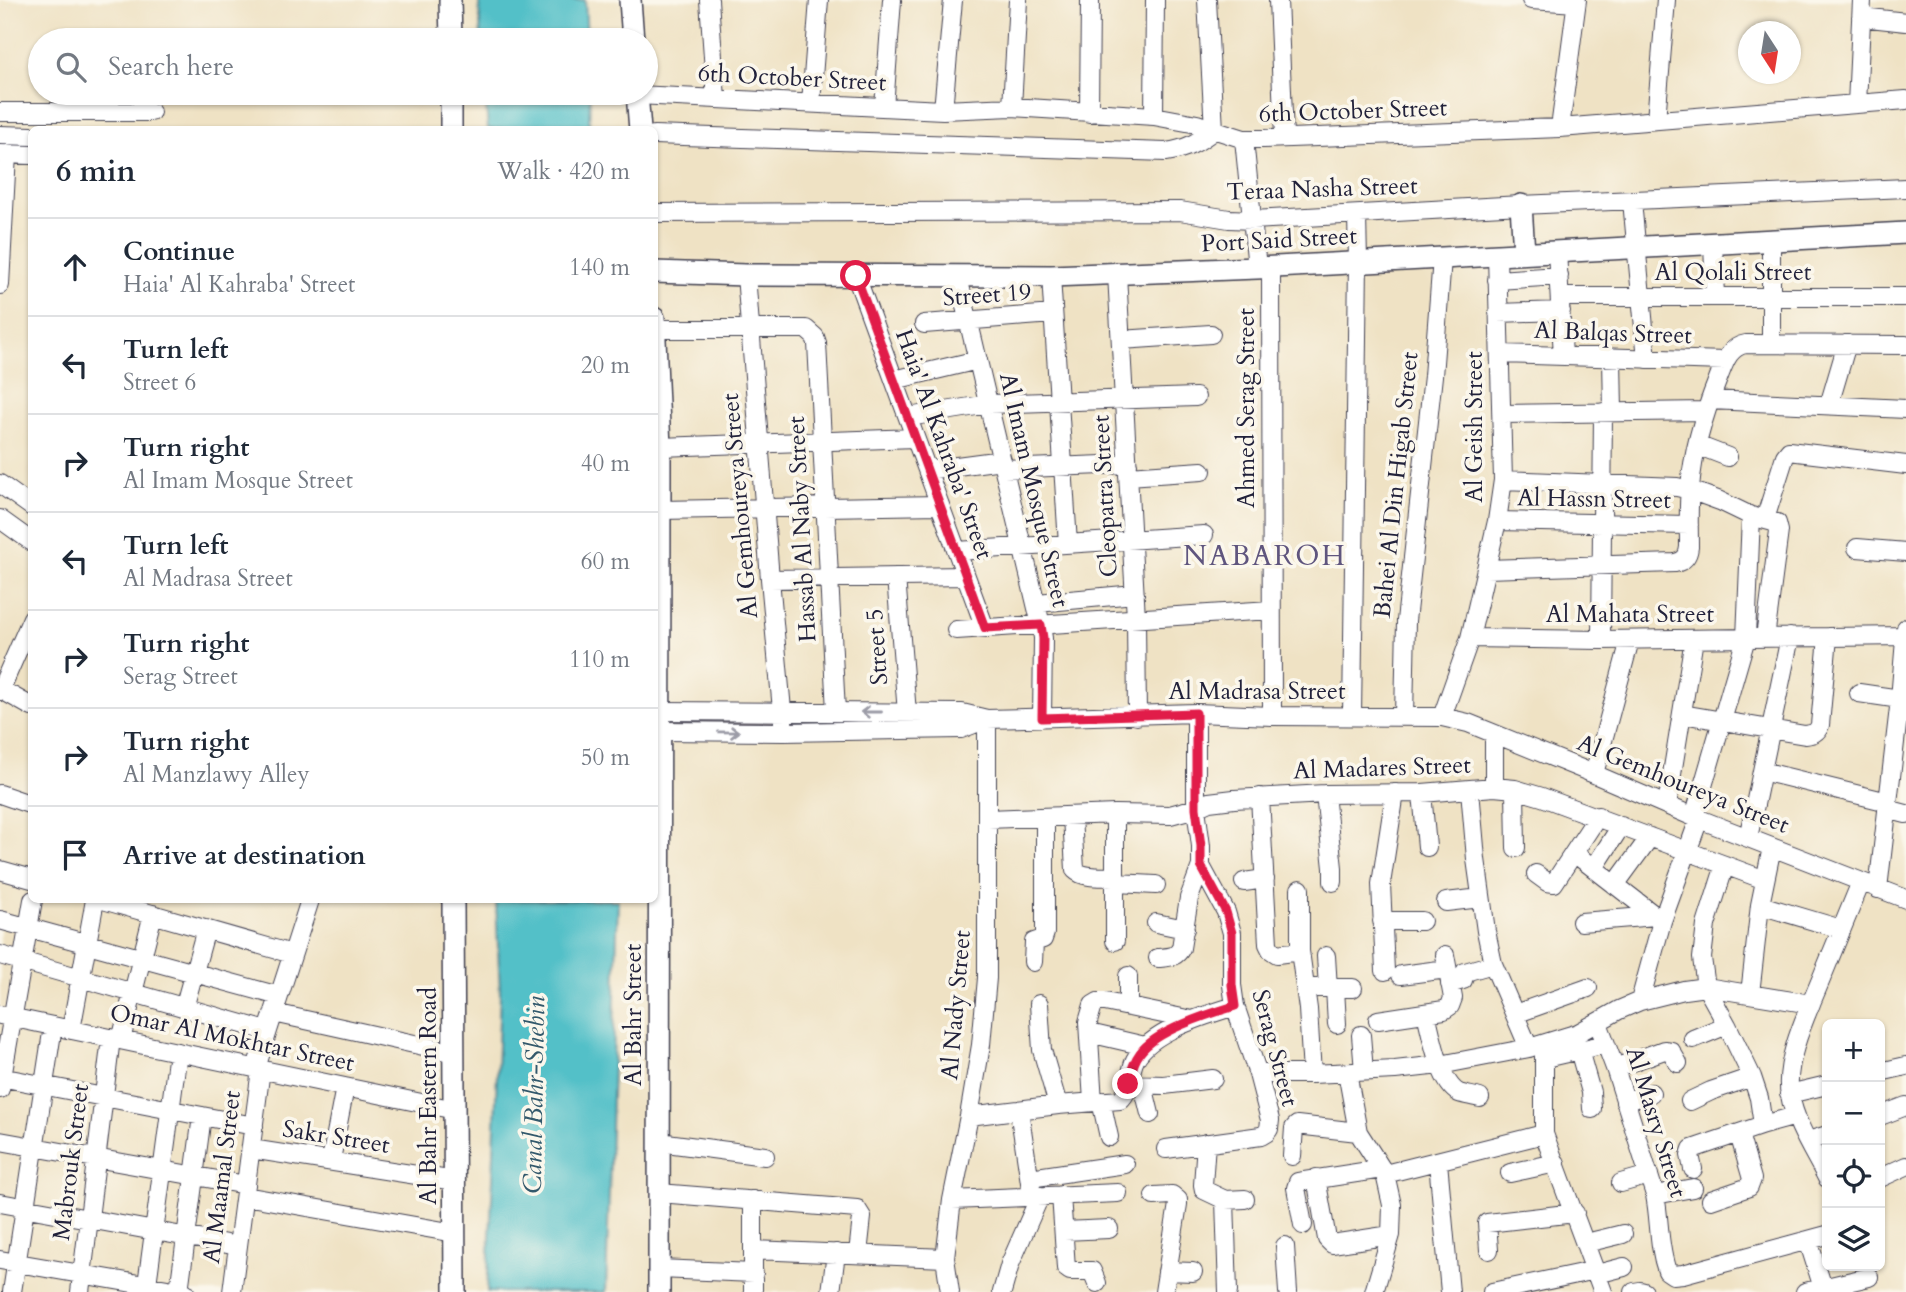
<!DOCTYPE html>
<meta charset="utf-8">
<style>
body{margin:0;font-family:Cardo,serif;background:#f2f2f3;color:#1f2937}
.controls{position:absolute;right:21px;bottom:21px;display:grid;overflow:hidden;border-radius:10px;box-shadow:0 2px 5px #0004}
.controls button{width:63px;height:63px;display:grid;place-items:center;padding:0;border:0;border-bottom:2px solid #e0e1e3;background:#fff;color:#1f2937;font:35px sans-serif}
.compass{position:absolute;left:1738px;top:21px;width:63px;height:63px;border-radius:50%;background:#fff;box-shadow:0 2px 5px #0004;rotate:168deg}
.stop{position:absolute;width:21px;height:21px;margin:-16px;border:5px solid #e11d48;border-radius:50%;background:#fff}
.stop.end{background:#e11d48;border-color:#fff;box-shadow:0 2px 7px #0008}
.list{margin:0;padding:0;list-style:none}
h2{display:flex;justify-content:space-between;align-items:center;height:91px;margin:0;padding:0 28px;font-size:30px}
h2 small{font-size:23px;font-weight:400;color:#747a83}
.list li{display:grid;grid-template-columns:46px 1fr auto;gap:21px;align-items:center;box-sizing:border-box;height:98px;padding:0 28px;border-top:2px solid #e0e1e3}
.list b{display:block;font-size:26px;white-space:nowrap}
.list p{margin:0;font-size:23px;white-space:nowrap;color:#747a83}
.list em{font-size:23px;font-style:normal;color:#747a83}
.icon{flex:none;width:38px;height:38px;fill:none;stroke:currentColor;stroke-width:2;stroke-linecap:round;stroke-linejoin:round}
.map{position:relative;flex:none;width:1906px;height:1292px;overflow:hidden}
.search{position:absolute;background:#fff;box-shadow:0 2px 5px #0004;left:28px;top:28px;width:630px;height:77px;display:flex;align-items:center;gap:18px;box-sizing:border-box;padding:0 24px;border-radius:38px;color:#747a83;font-size:26px}
.panel{position:absolute;background:#fff;box-shadow:0 2px 5px #0004;left:28px;top:126px;width:630px;height:777px;border-radius:10px}
.map>svg:first-child{display:block}
.water{fill:#52c0c8;stroke:#3a7182;stroke-width:2}
.lines{fill:none;stroke-linecap:round;stroke-linejoin:round}
.minor-casing{stroke:#413f50;stroke-width:20}
.tertiary-casing{stroke:#413f50;stroke-width:24}
.minor{stroke:#fff;stroke-width:18}
.tertiary{stroke:#fff;stroke-width:21}
.oneway{stroke:#9c9ca7}
.route{stroke:#e11d48;stroke-width:9}
.labels{text-anchor:middle;dominant-baseline:central;stroke-width:7;stroke-linejoin:round;paint-order:stroke}
.street-label{font-size:24px;fill:#22223b;stroke:#fbf7ec}
.water-label{font-size:26px;font-style:italic;fill:#33596c;stroke:#fbf7ec}
.quarter-label{font-size:28px;letter-spacing:2px;fill:#5f557e;stroke:#fbf7ec}
</style>
<div class="map">
<svg width="1906" height="1292" viewBox="0 0 1906 1292">
<rect width="100%" height="100%" fill="#fbf7ec"/>
<filter id="ink" filterUnits="userSpaceOnUse"><feTurbulence type="fractalNoise" baseFrequency=".0143" numOctaves="2"/><feDisplacementMap in="SourceGraphic" scale="14" xChannelSelector="R" yChannelSelector="G"/><feConvolveMatrix kernelMatrix="1 2 1 2 8 2 1 2 1" color-interpolation-filters="sRGB"/></filter>
<filter id="wash" filterUnits="userSpaceOnUse"><feTurbulence type="fractalNoise" baseFrequency=".00686" numOctaves="4" result="noise"/><feDisplacementMap in="SourceGraphic" scale="28" xChannelSelector="R" yChannelSelector="G"/><feGaussianBlur stdDeviation="1.57" result="paint"/><feColorMatrix in="noise" values="0 0 0 0 0 0 0 0 0 0 0 0 0 0 0 0 0 1.4 0 .05"/><feComposite in="paint" operator="in"/></filter>
<g filter="url(#wash)">
<rect width="100%" height="100%" fill="#efe2c4"/>
<path class="water" d="M479 0H585L587 40H481Z
M485 93H590L589 129H488Z
M496 900H618L606 1292H487L493 1179 500 993Z"/>
</g>
<g filter="url(#ink)">
<g class="lines">
<g class="minor-casing">
<path id="minor" d="M709 0 716 99
M1278 0 1284 137
M1531 0 1576 3
M1861 17 1906 22
M637 95 943 110 1012 107 1154 116 1197 124 1244 139H1263L1560 128 1906 100
M811 103 819 0
M1857 104 1862 0
M884 107 892 0
M1012 107 1018 0
M943 110 953 0
M0 112H151
M1089 113 1090 0
M1154 116 1155 0
M1656 120 1666 0
M1560 128 1577 0
M0 135 32 136
M654 135 1166 152C1187 149 1197 143 1214 130L1207 0
M1244 139 1257 268
M0 154 32 155
M1632 201 1647 359
M654 213 1180 211 1229 219 1253 220 1521 205 1906 188
M1771 240V344
M1713 243 1715 297
M1557 251 1563 356
M1271 267 1272 716
M1117 274 1136 618 1137 716
M746 275 770 579 784 732
M856 276 985 628
M1051 276 1068 544
M958 277 1041 625 1043 638 1042 718
M1497 280 1559 276
M0 285 7 154
M1560 297H1906
M1498 313 1561 311
M924 324 1053 314
M655 329H806L815 337 817 343 836 712
M1121 340 1211 334
M1500 354 1725 361
M1612 358 1613 412
M894 380 978 360
M1710 400 1906 409
M1829 405 1847 344
M1502 414 1706 411
M908 417 989 404 1196 397
M1697 445 1728 457
M660 447 915 438
M1004 469 1128 464
M927 470 1002 460
M1128 476 1202 471
M1503 480 1677 487 1690 490 1720 501 1751 516 1777 523 1779 531 1765 638
M0 484 32 507
M660 510 940 505
M0 519 32 542
M1765 519 1785 456 1789 451 1906 465
M1497 521 1689 525
M1857 548 1906 552
M957 551 1204 535
M1486 569 1675 563C1684 561 1688 557 1689 547 1689 528 1688 508 1690 488 1693 450 1704 414 1718 379 1724 364 1728 347 1746 344L1906 345
M896 577 907 713
M770 579 965 576
M1037 603 1135 594
M956 630 1271 610
M1470 638 1601 640 1906 636
M1601 640 1603 412
M0 689 32 707
M0 691 32 618
M1859 693 1900 699
M660 711 962 713 987 719 1196 713 1272 716 1442 717 1468 723 1594 774 1694 817 1906 899
M1682 714 1805 735C1813 734 1817 733 1820 725L1828 637
M1352 716 1358 262 1357 215
M1404 717 1406 621 1433 376 1442 258
M1442 717 1470 638 1497 521 1503 480 1497 255
M660 731 784 732 961 729 987 719
M1762 771 1888 802
M1594 774 1630 640
M1494 787V734
M1515 789 1516 848
M1470 790 1476 859 1486 931 1493 964 1529 1048
M1422 793 1427 847
M0 794 32 805
M1325 794 1333 868V882
M1260 797 1268 944 1271 950 1277 954 1300 951
M1667 805 1694 639
M1887 809 1906 814
M1115 814V941
M1072 816 1075 870C1084 879 1103 876 1115 877
M1694 817 1746 638 1751 516
M988 819 1115 814 1170 815 1196 808 1209 802 1234 799 1325 794 1422 793 1494 787 1515 789 1542 797 1765 880
M1748 838 1790 637
M1574 853 1662 921
M1725 865 1706 925 1702 958 1706 987 1727 1025 1752 1077 1759 1098 1763 1125
M1594 868 1621 826
M0 870 32 879
M1536 874 1547 882 1554 883 1598 816
M1244 882 1265 879
M1116 883 1156 885
M1615 885 1650 837
M1300 889V951L1308 1009 1312 1074
M1878 889 1900 699 1906 628
M103 900 292 954
M1446 902 1481 898
M1760 905 1841 929
M0 920 279 996
M1382 921H1422
M1581 922 1656 916
M1156 923 1185 929
M0 955 267 1031
M1326 956 1328 988
M1158 958C1169 957 1176 958 1181 948L1189 898 1201 866
M1033 962 1034 942 1043 939 1045 933V817
M1385 971 1381 884 1395 793
M1401 975 1447 969
M1128 976V1007
M1450 984 1463 980 1465 972 1493 964
M1305 988H1353
M1335 988 1337 1024
M1750 994 1760 905 1772 847
M1640 1001 1662 921 1699 819
M1039 1004 1042 1050 1058 1105
M184 1008 206 929
M274 1013 455 1053
M1426 1013C1431 1032 1439 1083 1459 1093 1465 1095 1473 1096 1480 1098
M1515 1014 1588 988
M0 1015 455 1110
M1378 1020 1444 1010 1450 1006 1453 998 1445 955
M1598 1023 1615 1068 1655 1195C1660 1220 1658 1246 1667 1271L1673 1275 1683 1274 1827 1235
M71 1030 95 900
M1089 1033 1145 1046
M1361 1035 1364 1071
M1693 1039 1727 1025
M121 1040 153 914
M1544 1045V1134L1603 1292
M1579 1050 1591 1092 1592 1109
M1545 1058 1606 1044
M256 1068 310 900
M1615 1068 1664 1050 1671 1051 1678 1063
M1347 1072 1358 1132 1385 1174 1392 1205 1391 1235 1374 1292
M1880 1072 1906 1066
M1258 1074H1312L1395 1070 1440 1065 1529 1048 1578 1033 1619 1010 1640 1001 1684 990 1706 987 1811 1004
M0 1077 254 1126
M1128 1084 1164 1085 1213 1079
M1143 1085 1150 1114
M0 1089 33 900
M1789 1094 1827 1085
M1101 1101 1109 1137
M1690 1101 1711 1091 1752 1077
M1093 1102 1088 1022 1093 1005 1098 1002H1105L1192 1020
M1625 1102 1651 1093
M1019 1110 1031 1189
M969 1116 1058 1105 1120 1100C1131 1091 1129 1072 1135 1060 1150 1031 1206 1015 1235 1006
M1880 1116 1906 1106
M0 1141 246 1185
M1808 1141 1827 1135
M659 1142 765 1156
M1206 1143 1203 1185 1204 1190 1225 1200 1228 1292
M251 1149 455 1181
M1166 1149 1261 1136 1266 1133 1269 1129 1270 1120 1258 1074 1235 1006 1232 985V933L1226 912 1201 866V846L1196 808V713
M1292 1156 1294 1128 1297 1125 1358 1132
M331 1160 345 1087
M1438 1162 1450 1292
M1693 1169 1690 1155 1692 1149 1763 1125 1796 1116
M1510 1173 1556 1163
M1385 1174 1544 1134
M1030 1178 1125 1164
M1316 1178 1327 1239 1332 1244 1391 1235
M1827 1178C1814 1152 1795 1124 1790 1095 1783 1061 1809 1009 1822 977 1835 945 1848 913 1861 882
M1880 1178 1906 1166
M1621 1183 1649 1175
M659 1193 857 1209 862 1217 858 1254
M1061 1195 1066 1268 1070 1271H1092L1097 1283
M1655 1195 1693 1188
M245 1196 455 1233
M1154 1196 1172 1195 1178 1200V1204L1164 1292
M753 1200V1292
M952 1200 1118 1193
M1225 1200 1245 1199
M1711 1200 1749 1187 1752 1179 1739 1134
M0 1203 238 1246
M1303 1225 1296 1188 1298 1182 1382 1169
M1064 1231 1109 1229
M1808 1240 1823 1288
M1586 1243 1623 1234
M1285 1246 1288 1292
M754 1250 945 1258
M1489 1250 1487 1223 1575 1213
M0 1260 185 1292
M659 1269 754 1273
M1167 1271 1193 1272
M1597 1274 1624 1267
M179 1291 202 1116
M12 1292 53 1026
M80 1292 111 1038
M146 1292 178 1052
M232 1292 261 1069
M831 1292 836 1253
M950 1292 945 1258 952 1200 969 1116 981 1045 987 978V719
M1002 1292 1010 1264 1040 1196
M1492 1292 1596 1270
M1634 1292 1640 1291 1644 1292
M1805 1292 1869 1277"/>
</g>
<g class="tertiary-casing">
<path id="tertiary" d="M450 0 451 40
M630 0 633 40
M451 93V130
M637 93 640 130
M1521 205 1524 253
M654 272 746 275 1051 276 1257 268 1906 233
M654 318 660 447 659 1292
M453 900 455 1292"/>
</g>
<use href="#minor" class="minor"/>
<use href="#tertiary" class="tertiary"/>
</g>
<defs><path id="oneway-shaft" d="M-6 0H5M1.5-3L5.5 0L1.5 3" fill="none" stroke-width="1.6" stroke-linecap="round" stroke-linejoin="round" transform="scale(1.75)"/></defs>
<g class="oneway">
<use href="#oneway-shaft" transform="translate(871 712) rotate(-180)"/>
<use href="#oneway-shaft" transform="translate(729 732) rotate(1)"/>
</g>
</g>
<g class="lines" filter="url(#ink)">
<path class="route" d="M856 276 985 628 1041 625 1043 638 1042 718 1196 713V808L1201 846V866L1226 912 1232 933V985L1235 1006C1209 1014 1156 1030 1140 1053 1133 1062 1131 1073 1128 1084"/>
</g>
<g class="labels">
<g class="street-label">
<text transform="translate(792 78) rotate(3)">6th October Street</text>
<text transform="translate(1353 111) rotate(-2)">6th October Street</text>
<text transform="translate(1322 189) rotate(-2)">Teraa Nasha Street</text>
<text transform="translate(1279 240) rotate(-3)">Port Said Street</text>
<text x="1733" y="272">Al Qolali Street</text>
<text transform="translate(987 295) rotate(-4)">Street 19</text>
<text transform="translate(1613 333) rotate(2)">Al Balqas Street</text>
<text transform="translate(1246 408) rotate(-90)">Ahmed Serag Street</text>
<text transform="translate(1474 427) rotate(-90)">Al Geish Street</text>
<text transform="translate(944 444) rotate(70)">Haia' Al Kahraba' Street</text>
<text transform="translate(1396 485) rotate(-84)">Bahei Al Din Higab Street</text>
<text transform="translate(1034 490) rotate(77)">Al Imam Mosque Street</text>
<text transform="translate(1105 496) rotate(-93)">Cleopatra Street</text>
<text transform="translate(1594 499) rotate(1)">Al Hassn Street</text>
<text transform="translate(740 506) rotate(-95)">Al Gemhoureya Street</text>
<text transform="translate(802 529) rotate(-93)">Hassab Al Naby Street</text>
<text x="1630" y="614">Al Mahata Street</text>
<text transform="translate(877 647) rotate(-94)">Street 5</text>
<text x="1257" y="691">Al Madrasa Street</text>
<text transform="translate(1382 768) rotate(-2)">Al Madares Street</text>
<text transform="translate(1683 784) rotate(22)">Al Gemhoureya Street</text>
<text transform="translate(956 1005) rotate(-85)">Al Nady Street</text>
<text transform="translate(633 1015) rotate(-90)">Al Bahr Street</text>
<text transform="translate(232 1038) rotate(12)">Omar Al Mokhtar Street</text>
<text transform="translate(1275 1048) rotate(75)">Serag Street</text>
<text transform="translate(428 1096) rotate(-90)">Al Bahr Eastern Road</text>
<text transform="translate(1656 1122) rotate(73)">Al Masry Street</text>
<text transform="translate(336 1137) rotate(9)">Sakr Street</text>
<text transform="translate(71 1162) rotate(-83)">Mabrouk Street</text>
<text transform="translate(222 1177) rotate(-83)">Al Maamal Street</text>
</g>
<g class="water-label">
<text transform="translate(534 1095) rotate(-89)">Canal Bahr-Shebin</text>
</g>
<g class="quarter-label">
<text x="1265" y="556">NABAROH</text>
</g>
</g>
</svg>
<div class="controls">
<button>+</button>
<button>−</button>
<button><svg class="icon" aria-label="locate" viewBox="0 0 24 24"><circle cx="12" cy="12" r="6"/><path d="M12 2v4M12 18v4M2 12h4M18 12h4"/></svg></button>
<button><svg class="icon" aria-label="layers" viewBox="0 0 24 24"><path d="M12 4l9 5-9 5-9-5zM3 14l9 5 9-5"/></svg></button>
</div>
<svg class="compass" viewBox="-18 -18 36 36"><path d="M0-13l5 13h-10z" fill="#e53935"/><path d="M0 13l5-13h-10z" fill="#747a83"/></svg>
<div class="stop" style="left:856px;top:276px"></div>
<div class="stop end" style="left:1128px;top:1084px"></div>
<div class="search"><svg class="icon" aria-label="search" viewBox="0 0 24 24"><circle cx="10" cy="10" r="6"/><path d="M15 15l6 6"/></svg>Search here</div>
<section class="panel">
<h2>6 min<small>Walk · 420 m</small></h2>
<ul class="list">
<li><svg class="icon" aria-label="ahead" viewBox="0 0 24 24"><path d="M12 20V5M6 11l6-6 6 6"/></svg><div><b>Continue</b><p>Haia' Al Kahraba' Street</p></div><em>140 m</em></li>
<li><svg class="icon" aria-label="left" viewBox="0 0 24 24"><path d="M17 20v-9H6M10 6l-5 5 5 5"/></svg><div><b>Turn left</b><p>Street 6</p></div><em>20 m</em></li>
<li><svg class="icon" aria-label="right" viewBox="0 0 24 24"><path d="M7 20v-9h11M14 6l5 5-5 5"/></svg><div><b>Turn right</b><p>Al Imam Mosque Street</p></div><em>40 m</em></li>
<li><svg class="icon" aria-label="left" viewBox="0 0 24 24"><path d="M17 20v-9H6M10 6l-5 5 5 5"/></svg><div><b>Turn left</b><p>Al Madrasa Street</p></div><em>60 m</em></li>
<li><svg class="icon" aria-label="right" viewBox="0 0 24 24"><path d="M7 20v-9h11M14 6l5 5-5 5"/></svg><div><b>Turn right</b><p>Serag Street</p></div><em>110 m</em></li>
<li><svg class="icon" aria-label="right" viewBox="0 0 24 24"><path d="M7 20v-9h11M14 6l5 5-5 5"/></svg><div><b>Turn right</b><p>Al Manzlawy Alley</p></div><em>50 m</em></li>
<li><svg class="icon" aria-label="arrive" viewBox="0 0 24 24"><path d="M6 21V4h12l-3 4 3 4H6"/></svg><div><b>Arrive at destination</b></div></li>
</ul>
</section>
</div>
